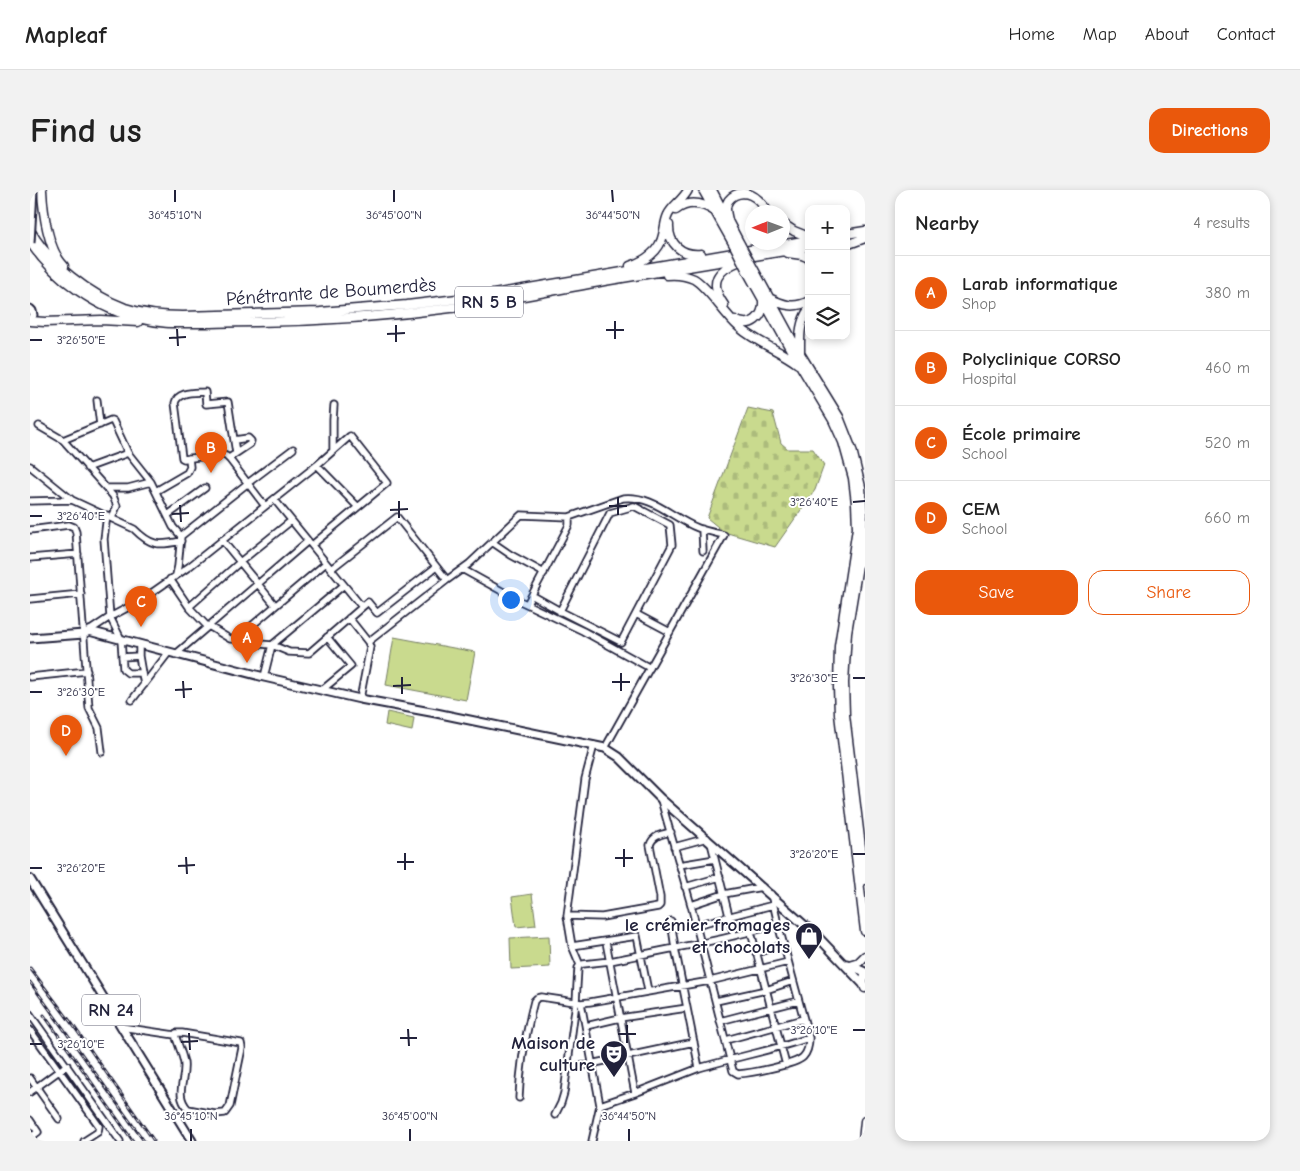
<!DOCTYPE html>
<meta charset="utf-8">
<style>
body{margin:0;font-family:"Comic Neue",sans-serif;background:#f2f2f2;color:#222}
.controls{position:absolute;right:15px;top:15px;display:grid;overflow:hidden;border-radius:10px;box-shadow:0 2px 8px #0003}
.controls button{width:45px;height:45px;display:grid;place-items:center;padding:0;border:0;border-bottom:1px solid #e0e0e0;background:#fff;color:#222;font:25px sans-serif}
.compass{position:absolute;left:715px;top:15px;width:45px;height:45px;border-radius:50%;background:#fff;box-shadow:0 2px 8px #0003;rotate:269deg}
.you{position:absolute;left:480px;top:409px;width:18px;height:18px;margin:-12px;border:4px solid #fff;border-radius:50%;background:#1a73e8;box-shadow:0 0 0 8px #1a73e833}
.badge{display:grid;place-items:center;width:32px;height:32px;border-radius:50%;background:#ea580c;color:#fff;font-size:16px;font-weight:700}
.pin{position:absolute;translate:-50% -41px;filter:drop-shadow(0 1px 2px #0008)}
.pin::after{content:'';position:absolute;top:26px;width:18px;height:15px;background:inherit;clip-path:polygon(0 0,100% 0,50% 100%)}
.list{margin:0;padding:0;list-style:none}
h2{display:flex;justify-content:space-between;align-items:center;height:65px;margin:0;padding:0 20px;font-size:21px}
h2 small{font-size:16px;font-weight:400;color:#767676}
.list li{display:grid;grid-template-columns:32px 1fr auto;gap:15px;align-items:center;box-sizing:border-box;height:75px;padding:0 20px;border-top:1px solid #e0e0e0}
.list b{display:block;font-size:19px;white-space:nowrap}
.list p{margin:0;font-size:16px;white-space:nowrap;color:#767676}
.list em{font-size:16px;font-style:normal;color:#767676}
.actions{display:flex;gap:10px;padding:15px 20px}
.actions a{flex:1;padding:11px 0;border:1px solid #ea580c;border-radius:15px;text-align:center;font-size:18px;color:#ea580c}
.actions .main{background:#ea580c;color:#fff}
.icon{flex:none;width:28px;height:28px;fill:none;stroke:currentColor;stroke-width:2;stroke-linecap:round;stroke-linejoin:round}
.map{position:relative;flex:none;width:835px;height:951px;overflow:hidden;border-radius:15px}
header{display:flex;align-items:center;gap:30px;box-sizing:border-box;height:70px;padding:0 25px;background:#fff;border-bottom:1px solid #e0e0e0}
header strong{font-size:24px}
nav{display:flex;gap:28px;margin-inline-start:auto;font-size:18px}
.intro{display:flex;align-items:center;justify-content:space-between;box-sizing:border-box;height:120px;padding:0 30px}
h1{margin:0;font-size:35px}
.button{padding:12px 22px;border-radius:15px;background:#ea580c;color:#fff;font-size:18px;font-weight:700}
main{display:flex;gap:30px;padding:0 30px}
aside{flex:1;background:#fff;border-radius:15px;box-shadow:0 2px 8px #0003}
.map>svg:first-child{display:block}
.cemetery{fill:url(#cemetery-stones);stroke:#767e64}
.pitch{fill:#c9da8e;stroke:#767e64}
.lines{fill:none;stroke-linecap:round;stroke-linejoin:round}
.minor-casing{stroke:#22223b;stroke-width:9}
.major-casing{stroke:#22223b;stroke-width:11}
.highway-casing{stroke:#22223b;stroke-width:11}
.minor{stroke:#fff;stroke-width:5.5}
.major{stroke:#fff;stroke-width:7}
.highway{stroke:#fff;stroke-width:8}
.rail-casing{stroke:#22223b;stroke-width:3}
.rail{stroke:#fff;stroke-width:1;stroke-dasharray:4;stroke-linecap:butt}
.major-bridge-casing{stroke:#22223b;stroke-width:11;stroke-linecap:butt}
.highway-bridge-casing{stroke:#22223b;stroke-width:11;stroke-linecap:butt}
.major-bridge{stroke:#fff;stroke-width:7}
.highway-bridge{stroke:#fff;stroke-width:8}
.ticks{fill:none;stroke:#22223b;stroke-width:2}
.labels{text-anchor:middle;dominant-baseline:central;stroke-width:4;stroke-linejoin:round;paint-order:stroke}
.shield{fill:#fff;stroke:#646476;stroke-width:1}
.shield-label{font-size:18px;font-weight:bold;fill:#22223b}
.street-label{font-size:19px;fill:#22223b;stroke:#fff}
.poi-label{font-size:19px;font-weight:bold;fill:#22223b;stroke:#fff;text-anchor:end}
.ticks-label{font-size:12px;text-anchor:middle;fill:#22223b;stroke:#fff;stroke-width:4;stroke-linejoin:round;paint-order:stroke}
</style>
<header>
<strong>Mapleaf</strong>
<nav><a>Home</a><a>Map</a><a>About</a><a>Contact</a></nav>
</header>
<div class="intro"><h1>Find us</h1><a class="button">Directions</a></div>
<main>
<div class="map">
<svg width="835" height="951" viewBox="0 0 835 951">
<defs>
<pattern id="cemetery-stones" width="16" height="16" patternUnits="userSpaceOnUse" patternTransform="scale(1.25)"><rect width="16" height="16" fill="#c9da8e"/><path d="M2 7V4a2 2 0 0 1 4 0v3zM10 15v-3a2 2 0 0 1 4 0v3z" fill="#acbb7b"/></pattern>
</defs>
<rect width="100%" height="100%" fill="#fff"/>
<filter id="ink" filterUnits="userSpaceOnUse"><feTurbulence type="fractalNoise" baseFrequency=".02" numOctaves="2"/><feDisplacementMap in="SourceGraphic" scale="10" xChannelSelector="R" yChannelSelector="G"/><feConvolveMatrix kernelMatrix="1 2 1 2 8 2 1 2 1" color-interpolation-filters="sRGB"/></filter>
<g filter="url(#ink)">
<path class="cemetery" d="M718 218 743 223 751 253 758 259H783L794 275 785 300 745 357 694 342 677 328Z"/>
<path class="pitch" d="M364 447 445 462 436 510 356 495Z
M357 522 384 528 382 541 355 535Z
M502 704 506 735 486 737 482 707Z
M519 746 520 777 481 779 480 748Z"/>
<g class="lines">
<g class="minor-casing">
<path id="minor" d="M67 210 70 235
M9 236 33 250 76 298H98L121 292
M33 250 81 230 83 231 98 263 121 292 143 337 151 346 148 376 146 385
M303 261V230L304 215
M206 263 198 212 176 214 175 202C165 203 148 201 145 213L152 268 154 269 191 264 196 266 200 270 235 316
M199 268 220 254 221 251 218 248 204 250
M0 276 42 310 104 339C121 356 128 356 151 351
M57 278 98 263
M76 298 83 306 87 316 82 328
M126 301 157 283 160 277 159 268
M244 309 332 417
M0 311 42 310
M604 316 640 335 642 355 591 452 530 421 580 323Z
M77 325 74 349 80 427 91 449 93 479 98 483H112
M138 325 175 298
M672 339 673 361
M0 340 39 335 44 337 46 342 59 518 69 538 72 562
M151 346 218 293 263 259
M192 350 245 415
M462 352 481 365 514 383
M282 355 357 293 320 246 287 275
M0 368 48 364
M301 379 367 327 417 390 338 452
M432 379 490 411 553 441 620 478
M140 389 159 417 175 434 200 449H206L219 453 242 455 259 462 279 463 338 412 347 423 406 377
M417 390 439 374 491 325 539 327 593 308C623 305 642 328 668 338 676 341 686 343 694 345L575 558
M505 407 530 421V422
M0 409 51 404
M497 414 539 335V327
M159 417 210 372 261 331
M606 424 640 442
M319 428 338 452 340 457 330 509
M59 441 80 427 110 411 160 376 287 275 328 317
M206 449 296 373
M109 454V466L114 495
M146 464 278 351
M92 467 109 466
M0 487 57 481
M234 487 242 455 314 395
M292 500 321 476 297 447
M102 510 139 462
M564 555 555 589 537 726 572 727 628 717 630 715V707L620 655C623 645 633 644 641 642
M631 610 661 715 703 881 708 884C720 883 765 875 773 867 778 862 779 855 779 848L748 734
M681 653 704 746
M644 657 677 648
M649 675 685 669
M655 697 690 687
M661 715 694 704 732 697
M537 726 542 756 550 775
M666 735 743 715
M721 742 756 875
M576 752 605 903
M542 756 607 746 618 801
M726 763 753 755
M686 811 736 800 763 791
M551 813 570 915 562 951
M0 824 90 951
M690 831 768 811
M556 836 590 828 657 818
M91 837 145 845 146 843H152L211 853 212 858 200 916 195 923 185 924 158 919C144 904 156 891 154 873 152 863 148 854 145 845
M0 840 69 936 68 942 54 951
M696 850 773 829
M669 878C706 867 743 860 779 848
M537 879 664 852
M0 888 29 929
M0 902 37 875
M489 908C490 876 496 842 504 811L507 808 511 807 551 813 560 812 680 791 758 772
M570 915 605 903 669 878 645 758C680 752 714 744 748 734L741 704
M525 925 531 913 534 903 546 812 548 778 550 775 553 774 580 771 645 758 641 731
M0 930 8 942 0 948"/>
</g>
<g class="major-casing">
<path id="major" d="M0 119 2 121 3 125 0 130
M0 448 54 444 59 441 234 487 330 509 406 523 575 558 589 567 631 609 789 748 833 794
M0 689 162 951
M817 774 835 782"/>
</g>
<g class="highway-casing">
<path id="highway" d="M12 0C13 22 18 60 34 76
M673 0 704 55
M682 0 710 54
M646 20C659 10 673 13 686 22
M698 30C697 26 696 22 696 18 697 6 710 0 721 5 728 8 734 16 738 22
M752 33 764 41 779 47
M639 35C638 54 652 66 671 64
M0 40C19 74 59 104 95 118 113 124 134 126 153 126L290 122 377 115 452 106 779 50
M816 44 835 41
M0 52C25 89 68 120 112 129 131 134 149 133 169 133 188 133 207 132 226 132 293 131 362 126 429 117 477 110 526 100 574 91 642 80 710 68 779 57
M816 55 835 48
M758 63 772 65 779 68
M600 76C615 71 630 61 633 45 635 38 635 31 638 25 642 16 653 10 658 0
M723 78 766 157 809 227 822 260 831 297 833 324 832 351 817 442 814 493 815 525 835 690
M717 81 761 160 803 230 813 252 823 288 826 313 827 338 809 456 808 497 809 524 835 741
M637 85C647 84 655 85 664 89 679 98 694 124 709 137 727 153 750 160 768 174
M739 108C753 115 764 119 779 111
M694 115C678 92 687 80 710 71
M705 130C721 139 734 127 733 111
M0 131 15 132 71 130 108 132
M770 162C770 146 769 133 779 119
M819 775 829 772 835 766
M835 785 833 791 835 798
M833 951 835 931"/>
</g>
<use href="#minor" class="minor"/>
<use href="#major" class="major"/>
<use href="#highway" class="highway"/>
<g class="rail-casing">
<path id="rail" d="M0 778 43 835 124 951
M0 792 114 951
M14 825 103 951"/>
</g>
<use href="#rail" class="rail"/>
<g class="major-bridge-casing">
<path id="major-bridge" d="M0 53 3 0"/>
</g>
<g class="highway-bridge-casing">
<path id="highway-bridge" d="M710 54 723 78
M704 55 717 81"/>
</g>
<use href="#major-bridge" class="major-bridge"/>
<use href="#highway-bridge" class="highway-bridge"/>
</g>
</g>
<path class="ticks" d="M145 0V12M364 0V12M582 0 583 12M585 131V149M366 135V152M147 139 148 156M576 140H594M357 144 375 143M139 148 156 147M0 150H12M588 307V325M369 311V328M823 312 835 311M150 315 151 332M579 316H597M360 320 378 319M142 324 159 323M0 326H12M591 483V501M372 487V504M823 488H835M153 491 154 508M582 492H600M363 496 381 495M145 500 162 499M0 502H12M594 659V677M375 663V680M823 664H835M156 667 157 684M585 668H603M367 672H384M148 676 165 675M0 678H12M597 835V853M378 839 379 856M823 840H835M159 843 160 860M588 844H606M370 848H387M151 852 168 851M0 854H12M161 939V951M380 939V951M599 939V951"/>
<defs>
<g id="shop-pin" transform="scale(1.4375)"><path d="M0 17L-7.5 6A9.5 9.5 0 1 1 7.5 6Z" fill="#22223b" stroke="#fff"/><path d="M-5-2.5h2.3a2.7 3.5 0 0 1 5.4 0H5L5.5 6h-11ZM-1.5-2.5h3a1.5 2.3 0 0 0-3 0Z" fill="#fff"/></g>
<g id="theatre-pin" transform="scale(1.4375)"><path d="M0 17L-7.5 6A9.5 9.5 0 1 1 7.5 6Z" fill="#22223b" stroke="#fff"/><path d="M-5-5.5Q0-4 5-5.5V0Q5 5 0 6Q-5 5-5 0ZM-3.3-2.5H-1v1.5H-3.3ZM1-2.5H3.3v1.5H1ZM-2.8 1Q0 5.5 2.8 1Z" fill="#fff"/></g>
</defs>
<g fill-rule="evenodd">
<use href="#shop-pin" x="779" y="746"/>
<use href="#theatre-pin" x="584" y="864"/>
</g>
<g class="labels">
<g class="shield">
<rect x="425" y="96.5" width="68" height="31" rx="4"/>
<rect x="52" y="804.5" width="58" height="31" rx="4"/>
</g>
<g class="shield-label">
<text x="459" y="112">RN 5 B</text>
<text x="81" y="820">RN 24</text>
</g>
<g class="street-label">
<text transform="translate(301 102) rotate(-4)">Pénétrante de Boumerdès</text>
</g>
<g class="poi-label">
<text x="760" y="735">le crémier fromages<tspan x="760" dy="22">et chocolats</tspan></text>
<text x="565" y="853">Maison de<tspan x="565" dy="22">culture</tspan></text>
</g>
</g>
<g class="ticks-label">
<text x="145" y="29">36°45'10"N</text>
<text x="364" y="29">36°45'00"N</text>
<text x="583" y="29">36°44'50"N</text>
<text x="51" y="154">3°26'50"E</text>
<text x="784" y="316">3°26'40"E</text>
<text x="51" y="330">3°26'40"E</text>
<text x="784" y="492">3°26'30"E</text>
<text x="51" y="506">3°26'30"E</text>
<text x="784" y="668">3°26'20"E</text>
<text x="51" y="682">3°26'20"E</text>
<text x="784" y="844">3°26'10"E</text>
<text x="51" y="858">3°26'10"E</text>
<text x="161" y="930">36°45'10"N</text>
<text x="380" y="930">36°45'00"N</text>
<text x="599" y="930">36°44'50"N</text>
</g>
</svg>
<div class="controls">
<button>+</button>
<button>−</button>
<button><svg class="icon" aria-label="layers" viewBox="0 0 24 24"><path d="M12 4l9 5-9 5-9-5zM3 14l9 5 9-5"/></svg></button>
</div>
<svg class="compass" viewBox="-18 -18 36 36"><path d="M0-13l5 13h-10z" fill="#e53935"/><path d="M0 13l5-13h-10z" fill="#767676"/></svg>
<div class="you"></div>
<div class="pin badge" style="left:217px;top:473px">A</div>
<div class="pin badge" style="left:181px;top:283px">B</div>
<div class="pin badge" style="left:111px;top:437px">C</div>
<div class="pin badge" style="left:36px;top:566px">D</div>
</div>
<aside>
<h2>Nearby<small>4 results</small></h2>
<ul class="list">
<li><span class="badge">A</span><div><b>Larab informatique</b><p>Shop</p></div><em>380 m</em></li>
<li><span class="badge">B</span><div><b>Polyclinique CORSO</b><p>Hospital</p></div><em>460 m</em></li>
<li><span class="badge">C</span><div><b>École primaire</b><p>School</p></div><em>520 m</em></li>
<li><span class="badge">D</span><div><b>CEM</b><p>School</p></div><em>660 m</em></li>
</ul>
<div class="actions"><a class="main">Save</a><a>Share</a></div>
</aside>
</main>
